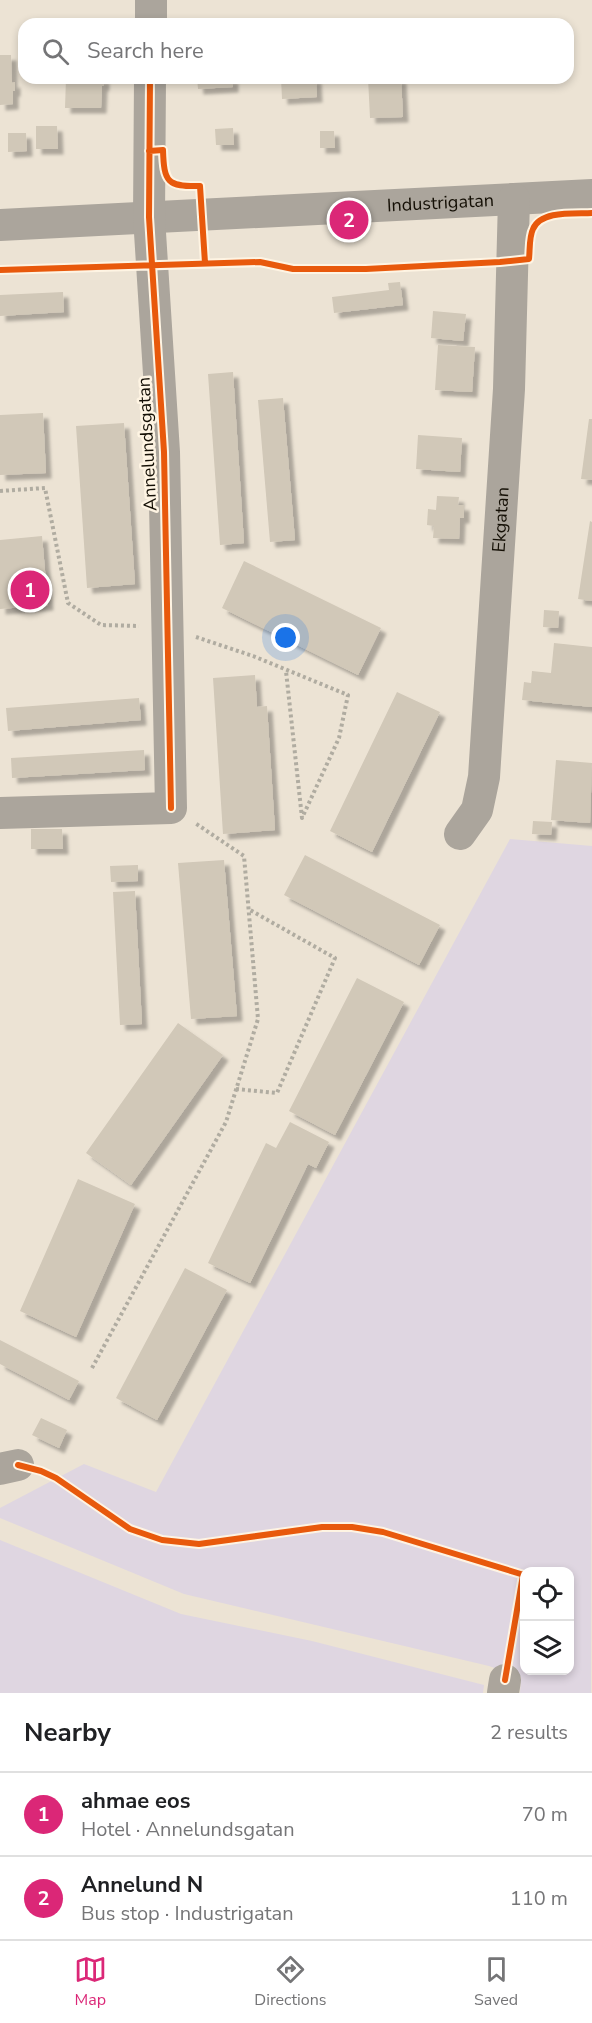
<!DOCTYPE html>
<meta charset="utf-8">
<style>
body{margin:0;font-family:"Nunito Sans",sans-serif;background:#f2f2f2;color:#202124}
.controls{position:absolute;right:18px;bottom:18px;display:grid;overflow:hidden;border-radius:12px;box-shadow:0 3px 9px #0003}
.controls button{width:54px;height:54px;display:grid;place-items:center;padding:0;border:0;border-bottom:2px solid #e0e0e0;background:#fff;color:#202124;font:30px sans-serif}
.you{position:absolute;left:286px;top:638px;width:21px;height:21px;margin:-15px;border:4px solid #fff;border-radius:50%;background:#1a73e8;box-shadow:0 0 0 9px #1a73e833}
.badge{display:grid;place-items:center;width:39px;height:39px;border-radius:50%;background:#db2777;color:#fff;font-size:20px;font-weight:700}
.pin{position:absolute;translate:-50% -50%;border:3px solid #fff;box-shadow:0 2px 6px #0006}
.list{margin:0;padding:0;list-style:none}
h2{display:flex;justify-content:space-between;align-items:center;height:78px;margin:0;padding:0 24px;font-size:26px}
h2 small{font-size:20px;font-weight:400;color:#757577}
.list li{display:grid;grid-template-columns:39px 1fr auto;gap:18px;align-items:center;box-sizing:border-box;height:84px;padding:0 24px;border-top:2px solid #e0e0e0}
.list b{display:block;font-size:22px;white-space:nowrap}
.list p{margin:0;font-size:20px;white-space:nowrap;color:#757577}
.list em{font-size:20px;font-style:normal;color:#757577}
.icon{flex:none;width:33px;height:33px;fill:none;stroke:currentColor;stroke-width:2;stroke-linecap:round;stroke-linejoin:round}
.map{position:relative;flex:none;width:592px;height:1693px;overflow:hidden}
.search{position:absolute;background:#fff;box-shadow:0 3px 9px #0003;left:18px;right:18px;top:18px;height:66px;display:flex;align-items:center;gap:15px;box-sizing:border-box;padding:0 21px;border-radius:18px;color:#757577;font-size:22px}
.sheet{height:246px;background:#fff}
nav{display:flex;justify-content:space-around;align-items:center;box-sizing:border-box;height:84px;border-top:2px solid #e0e0e0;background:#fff;font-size:16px;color:#757577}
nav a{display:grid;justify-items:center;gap:3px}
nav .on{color:#db2777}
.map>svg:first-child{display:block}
.green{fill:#dfd6e1;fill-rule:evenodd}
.building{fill:#d1c8b8;filter:url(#shadow)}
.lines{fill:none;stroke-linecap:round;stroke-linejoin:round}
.path{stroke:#b0aca1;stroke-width:4;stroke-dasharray:3 3;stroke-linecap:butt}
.minor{stroke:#aba59c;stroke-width:32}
.cycleway-casing{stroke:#fef4e3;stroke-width:10}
.cycleway{stroke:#e8590c;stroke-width:6}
.labels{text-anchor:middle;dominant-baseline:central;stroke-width:5;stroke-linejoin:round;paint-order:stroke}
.street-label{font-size:18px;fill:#140f05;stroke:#fef4e3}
</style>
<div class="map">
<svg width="592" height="1693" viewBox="0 0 592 1693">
<defs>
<filter id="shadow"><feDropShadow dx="5.5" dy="5.5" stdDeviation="1.5" flood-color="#0004"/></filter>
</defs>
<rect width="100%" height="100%" fill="#ece3d4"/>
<path class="green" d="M510 839 592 846 591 1693H520L521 1677 489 1666 184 1594 0 1518V1508L84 1464 156 1492ZM524 1572H570V1670H524Z
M0 1540 181 1614 312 1641 484 1685 483 1693H0Z"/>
<path class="building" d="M379 18 380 24H355V20Z
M0 55H11L12 83 15 82V91H13V104L0 105Z
M66 78H104V85L102 86 101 108H65Z
M197 78H233V87L198 89Z
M281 78H316L317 97 282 99Z
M368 78H401L403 117 370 118Z
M36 126H57L58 149H36Z
M233 128 234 145H216L215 129Z
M320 131H334L335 148H320Z
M8 133H26L27 151 8 152Z
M400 282 403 305 334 313 332 297 389 290 388 283Z
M63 292 64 312 0 316V295Z
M433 311 466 314 463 341 431 338Z
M438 345 475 347 472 392 435 390Z
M233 372 244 543 220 545 208 374Z
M283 398 295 540 270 542 258 400Z
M43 413 46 473 0 475V415Z
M589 419H592V480L581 479Z
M124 423 135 584 87 588 76 426Z
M418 435 462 438 460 472 416 469Z
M437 496 459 497 458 505H464V518H460L459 539 433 538 434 526 427 525 428 509 436 510Z
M590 521 592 522V601L578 599Z
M42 536 48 605 0 609V540Z
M244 561 381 628 358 675 222 608Z
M544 610 559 611 558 628 543 627Z
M554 643 592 647V707L522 700 524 682 531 683 532 671 551 673Z
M255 675 257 707 267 706 275 830 223 834 213 678Z
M397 692 440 712 372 852 330 831Z
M139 698 141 720 8 731 6 708Z
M144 750 145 770 12 778 11 758Z
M556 760 592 763 590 823 551 820Z
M533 821 552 822 551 835 532 834Z
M31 829H62L63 849H31Z
M305 855 440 925 419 965 284 895Z
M224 860 237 1016 191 1019 178 863Z
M138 865V881L111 882 110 866Z
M135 891 142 1024 120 1025 113 892Z
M357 978 404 1002 335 1135 289 1111Z
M178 1023 223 1055 131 1185 86 1153Z
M290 1122 329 1142 316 1168 308 1164 250 1283 208 1263 266 1143 276 1148Z
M78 1179 135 1204 76 1337 20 1311Z
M185 1268 227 1290 157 1420 116 1398Z
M0 1340 79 1381 69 1400 0 1364Z
M41 1418 67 1430 59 1448 32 1435Z"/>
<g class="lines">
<path class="path" d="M0 491 45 488 68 603 101 625 139 626
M196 637 253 656 348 695 339 738 302 818 286 671
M236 1089 277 1093 335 958 250 910
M92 1368 226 1122 258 1019 244 856 195 823"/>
<g class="minor">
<path d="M151 24V0"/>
<path id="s1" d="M0 225 592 195"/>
<path d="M0 813 171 808 164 452 149 217 150 78"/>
<path id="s2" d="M460 834 477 810 484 777 509 389 514 199"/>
<path d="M0 1469 18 1465"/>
<path d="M503 1693 505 1680"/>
</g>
<g class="cycleway-casing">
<path id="cycleway" d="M150 78 149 217 164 452 171 808
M149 151 163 150C164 182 167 187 200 186L205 263
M0 270 260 262 293 269H366L500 262 529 259C530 250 529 237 533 229 541 210 575 214 592 213
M18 1465 41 1471 56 1478 130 1529 162 1540 199 1544 322 1527H352L383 1532 524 1575
M505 1680 523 1575"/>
</g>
<use href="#cycleway" class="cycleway"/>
</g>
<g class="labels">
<g class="street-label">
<text stroke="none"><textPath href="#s1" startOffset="441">Industrigatan</textPath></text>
<text transform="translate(147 444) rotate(-93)">Annelundsgatan</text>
<text stroke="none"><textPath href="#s2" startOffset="321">Ekgatan</textPath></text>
</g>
</g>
</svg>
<div class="controls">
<button><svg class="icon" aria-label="locate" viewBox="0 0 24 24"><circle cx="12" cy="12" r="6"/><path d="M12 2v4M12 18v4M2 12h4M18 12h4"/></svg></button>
<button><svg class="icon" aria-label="layers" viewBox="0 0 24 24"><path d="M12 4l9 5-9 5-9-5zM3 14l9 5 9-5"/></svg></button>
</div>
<div class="you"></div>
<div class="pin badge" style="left:30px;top:590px">1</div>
<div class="pin badge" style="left:349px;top:220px">2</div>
<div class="search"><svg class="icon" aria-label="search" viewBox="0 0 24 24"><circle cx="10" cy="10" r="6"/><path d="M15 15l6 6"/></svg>Search here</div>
</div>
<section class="sheet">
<h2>Nearby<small>2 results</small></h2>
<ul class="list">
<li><span class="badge">1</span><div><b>ahmae eos</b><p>Hotel · Annelundsgatan</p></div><em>70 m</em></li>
<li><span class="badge">2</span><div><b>Annelund N</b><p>Bus stop · Industrigatan</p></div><em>110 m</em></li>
</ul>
</section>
<nav>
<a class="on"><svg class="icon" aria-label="map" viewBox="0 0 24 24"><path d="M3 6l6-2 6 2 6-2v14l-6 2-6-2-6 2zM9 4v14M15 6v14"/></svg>Map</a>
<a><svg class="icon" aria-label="directions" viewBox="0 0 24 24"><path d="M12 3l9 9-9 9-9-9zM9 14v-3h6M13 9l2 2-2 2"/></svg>Directions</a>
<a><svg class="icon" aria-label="saved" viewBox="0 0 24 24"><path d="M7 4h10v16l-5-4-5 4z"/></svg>Saved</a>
</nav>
